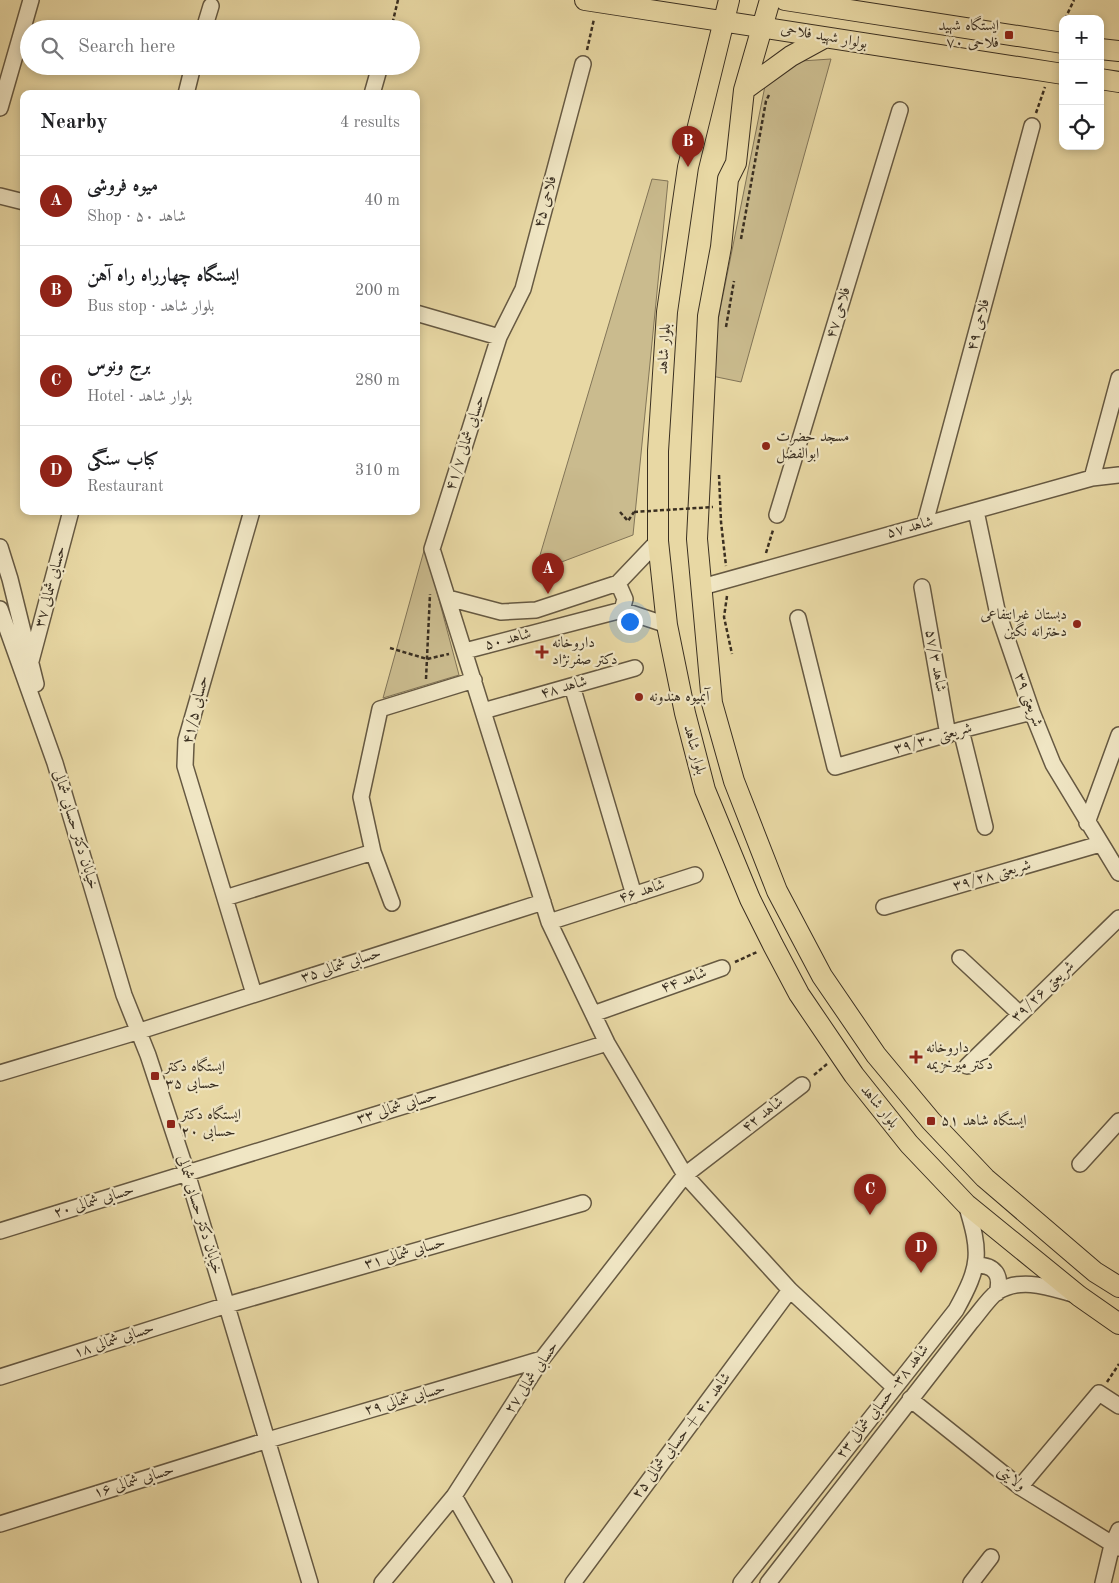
<!DOCTYPE html>
<meta charset="utf-8">
<style>
body{margin:0;font-family:"Old Standard TT",Amiri,serif;background:#f2f2f2;color:#202124}
.controls{position:absolute;right:15px;top:15px;display:grid;overflow:hidden;border-radius:10px;box-shadow:0 2px 8px #0003}
.controls button{width:45px;height:45px;display:grid;place-items:center;padding:0;border:0;border-bottom:1px solid #e0e0e0;background:#fff;color:#202124;font:25px sans-serif}
.you{position:absolute;left:629px;top:621px;width:18px;height:18px;margin:-12px;border:4px solid #fff;border-radius:50%;background:#1a73e8;box-shadow:0 0 0 8px #1a73e833}
.badge{display:grid;place-items:center;width:32px;height:32px;border-radius:50%;background:#8f2418;color:#fff;font-size:16px;font-weight:700}
.pin{position:absolute;translate:-50% -41px;filter:drop-shadow(0 1px 2px #0008)}
.pin::after{content:'';position:absolute;top:26px;width:18px;height:15px;background:inherit;clip-path:polygon(0 0,100% 0,50% 100%)}
.list{margin:0;padding:0;list-style:none}
h2{display:flex;justify-content:space-between;align-items:center;height:65px;margin:0;padding:0 20px;font-size:21px}
h2 small{font-size:16px;font-weight:400;color:#757577}
.list li{display:grid;grid-template-columns:32px 1fr auto;gap:15px;align-items:center;box-sizing:border-box;height:90px;padding:0 20px;border-top:1px solid #e0e0e0}
.list b{display:block;font-size:19px;white-space:nowrap}
.list p{margin:0;font-size:16px;white-space:nowrap;color:#757577}
.list em{font-size:16px;font-style:normal;color:#757577}
.icon{flex:none;width:28px;height:28px;fill:none;stroke:currentColor;stroke-width:2;stroke-linecap:round;stroke-linejoin:round}
.map{position:relative;flex:none;width:1119px;height:1583px;overflow:hidden}
.search{position:absolute;background:#fff;box-shadow:0 2px 8px #0003;left:20px;top:20px;width:400px;height:55px;display:flex;align-items:center;gap:12px;box-sizing:border-box;padding:0 18px;border-radius:28px;color:#757577;font-size:19px}
.panel{position:absolute;background:#fff;box-shadow:0 2px 8px #0003;left:20px;top:90px;width:400px;height:425px;border-radius:10px}
.map>svg:first-child{display:block}
.green{fill:#cabb8e;stroke:#827558}
.lines{fill:none;stroke-linecap:round;stroke-linejoin:round}
.minor-casing{stroke:#665942;stroke-width:18}
.major-casing{stroke:#3a2f21;stroke-width:22}
.path{stroke:#3a2f21;stroke-width:2.5;stroke-dasharray:4 2.5;stroke-linecap:butt}
.minor{stroke:#f0e6c4;stroke-width:15}
.major{stroke:#e8d8a4;stroke-width:20}
.path-bridge{stroke:#3a2f21;stroke-width:2.5;stroke-dasharray:4 2.5;stroke-linecap:butt}
.poi-dot{fill:#8f2418;stroke:#f0e6c4;stroke-width:2}
.labels{text-anchor:middle;dominant-baseline:central;stroke-width:4.5;stroke-linejoin:round;paint-order:stroke}
.poi-label{font-size:15px;fill:#3a2f21;stroke:#f0e6c4;text-anchor:start}
.street-label{font-size:15px;fill:#3a2f21;stroke:#f0e6c4}
</style>
<div class="map">
<svg width="1119" height="1583" viewBox="0 0 1119 1583">
<rect width="100%" height="100%" fill="#e8d8a4"/>
<filter id="stains"><feTurbulence type="fractalNoise" baseFrequency=".004" numOctaves="4"/><feColorMatrix values="0 0 0 0 .2 0 0 0 0 .09 0 0 0 0 .02 0 0 0 .5 -.17"/></filter>
<radialGradient id="worn" r=".72"><stop offset=".6" stop-color="#630" stop-opacity="0"/><stop offset="1" stop-color="#630" stop-opacity=".3"/></radialGradient>
<path class="green" d="M831 59 741 382 707 375 766 81 786 62Z
M652 179 668 181 633 535 535 572Z
M425 547 459 675 383 698Z"/>
<g class="lines">
<g class="minor-casing">
<path id="minor" d="M204 29 211 6
M583 64 523 289 499 337 432 549 549 922 607 1043 685 1175 790 1290 894 1387
M186 94 193 66
M372 94 380 66
M0 108 31 0
M0 196 24 202
M416 313 499 337
M1092 478 1119 378
M252 511 186 740 185 766 254 994
M976 511 997 610 1032 712 1053 764 1119 873
M777 515 900 110
M925 523 1032 126
M0 547 10 579 36 684
M618 583 625 599 622 610
M702 587 1092 478 1119 475
M922 587 948 735
M448 598 501 612 536 610 618 583 658 541
M0 609 55 763 124 995 148 1055 187 1173 310 1583
M798 618 835 767 961 730 1032 712
M465 651 622 610 667 625
M31 661 71 511
M572 686 634 895
M483 711 635 668
M961 730 985 827
M1087 823 1119 735
M225 898 373 852
M392 903 373 852 361 797 380 709 474 680
M884 907 1100 844
M549 922 695 875
M960 958 1020 1014
M593 1014 722 968
M967 1066 1119 918
M0 1073 140 1031 543 902
M1080 1164 1119 1121
M0 1231 607 1043
M976 1265C995 1265 1002 1275 997 1293
M0 1377 227 1305 583 1203
M910 1399 1020 1487 1119 1548
M1020 1487 1099 1393 1119 1406
M454 1496 504 1583
M0 1524 268 1440 542 1359
M382 1583 454 1496 542 1359 685 1175 802 1085
M573 1583 790 1290
M741 1583 956 1310C981 1265 981 1253 966 1204
M768 1583 971 1322C979 1313 988 1299 997 1292 1021 1277 1048 1287 1073 1294
M971 1583 991 1557
M1103 1583 1112 1545 1119 1530"/>
</g>
<g class="major-casing">
<path id="major" d="M585 0 1063 74
M729 0 688 167 667 312 658 451V541L667 625 685 713 705 790 750 899 773 945 799 994 854 1075 909 1144 966 1204 1079 1296 1119 1324
M770 0 744 90 736 163 728 179 721 247 708 316 697 539 712 703 734 781 777 891 822 976 876 1055 931 1121 985 1178 1095 1272 1119 1287
M785 0 1063 43
M1100 49 1119 51
M1100 79 1119 82
M744 90 791 56 824 38"/>
</g>
<path class="path" d="M1065 19 1074 0
M391 29 398 0
M587 50 594 19
M1036 113 1045 87
M741 239 766 101 769 95
M726 327 734 281
M719 475 721 522 726 566
M620 512 628 521 634 512
M766 553 773 530
M727 596 724 617 732 654
M390 648 427 659 449 654
M426 679 430 594
M735 962 757 952
M814 1075 827 1064
M1107 1382 1119 1364"/>
<use href="#minor" class="minor"/>
<use href="#major" class="major"/>
<path class="path-bridge" d="M634 512 713 507"/>
</g>
<g class="poi-dot">
<rect x="1004" y="30" width="10" height="10" rx="2.5"/>
<circle cx="766" cy="446" r="5"/>
<circle cx="1077" cy="624" r="5"/>
<path d="M539.5 644.5h5v5h5v5h-5v5h-5v-5h-5v-5h5z"/>
<circle cx="639" cy="697" r="5"/>
<path d="M913.5 1049.5h5v5h5v5h-5v5h-5v-5h-5v-5h5z"/>
<rect x="150" y="1071" width="10" height="10" rx="2.5"/>
<rect x="926" y="1116" width="10" height="10" rx="2.5"/>
<rect x="166" y="1119" width="10" height="10" rx="2.5"/>
</g>
<g class="labels">
<g class="poi-label">
<text x="999" y="26" text-anchor="end">ایستگاه شهید<tspan x="999" dy="17">فلاحی ۷۰</tspan></text>
<text x="776" y="437">مسجد حضرت<tspan x="776" dy="17">ابوالفضل</tspan></text>
<text x="1067" y="615" text-anchor="end">دبستان غیرانتفاعی<tspan x="1067" dy="17">دخترانه نگین</tspan></text>
<text x="552" y="643">داروخانه<tspan x="552" dy="17">دکتر صفرنژاد</tspan></text>
<text x="649" y="697">آبمیوه هندونه</text>
<text x="926" y="1048">داروخانه<tspan x="926" dy="17">دکتر میرخزیمه</tspan></text>
<text x="165" y="1067">ایستگاه دکتر<tspan x="165" dy="17">حسابی ۳۵</tspan></text>
<text x="181" y="1115">ایستگاه دکتر<tspan x="181" dy="17">حسابی ۲۰</tspan></text>
<text x="941" y="1121">ایستگاه شاهد ۵۱</text>
</g>
<g class="street-label">
<text transform="translate(824 37) rotate(10)">بولوار شهید فلاحی</text>
<text transform="translate(546 202) rotate(-75)">فلاحی ۴۵</text>
<text transform="translate(839 313) rotate(-73)">فلاحی ۴۷</text>
<text transform="translate(979 325) rotate(-75)">فلاحی ۴۹</text>
<text transform="translate(665 349) rotate(-86)">بلوار شاهد</text>
<text transform="translate(466 443) rotate(-72)">حسابی شمالی ۴۱/۷</text>
<text transform="translate(910 528) rotate(-15)">شاهد ۵۷</text>
<text transform="translate(51 587) rotate(-75)">حسابی شمالی ۳۷</text>
<text transform="translate(508 640) rotate(-15)">شاهد ۵۰</text>
<text transform="translate(935 661) rotate(80)">شاهد ۵۷/۳</text>
<text transform="translate(564 688) rotate(-16)">شاهد ۴۸</text>
<text transform="translate(1028 700) rotate(70)">شریعتی ۳۹</text>
<text transform="translate(196 710) rotate(-76)">حسابی ۴۱/۵</text>
<text transform="translate(933 739) rotate(-16)">شریعتی ۳۹/۳۰</text>
<text transform="translate(694 750) rotate(75)">بلوار شاهد</text>
<text transform="translate(75 830) rotate(73)">خیابان دکتر حسابی شمالی</text>
<text transform="translate(992 876) rotate(-16)">شریعتی ۳۹/۲۸</text>
<text transform="translate(642 892) rotate(-18)">شاهد ۴۶</text>
<text transform="translate(341 966) rotate(-18)">حسابی شمالی ۳۵</text>
<text transform="translate(684 981) rotate(-20)">شاهد ۴۴</text>
<text transform="translate(1043 992) rotate(-44)">شریعتی ۳۹/۲۶</text>
<text transform="translate(879 1107) rotate(51)">بلوار شاهد</text>
<text transform="translate(397 1108) rotate(-17)">حسابی شمالی ۳۳</text>
<text transform="translate(763 1115) rotate(-38)">شاهد ۴۲</text>
<text transform="translate(94 1202) rotate(-17)">حسابی شمالی ۲۰</text>
<text transform="translate(199 1215) rotate(73)">خیابان دکتر حسابی شمالی</text>
<text transform="translate(405 1254) rotate(-16)">حسابی شمالی ۳۱</text>
<text transform="translate(114 1341) rotate(-18)">حسابی شمالی ۱۸</text>
<text transform="translate(532 1378) rotate(-56)">حسابی شمالی ۲۷</text>
<text transform="translate(405 1400) rotate(-16)">حسابی شمالی ۲۹</text>
<text transform="translate(883 1402) rotate(-52)">شاهد ۳۸- حسابی شمالی ۲۳</text>
<text transform="translate(682 1436) rotate(-53)">شاهد ۴۰ + حسابی شمالی ۲۵</text>
<text transform="translate(1011 1479) rotate(37)">ولایتی</text>
<text transform="translate(134 1482) rotate(-17)">حسابی شمالی ۱۶</text>
</g>
</g>
<rect width="100%" height="100%" filter="url(#stains)"/>
<rect width="100%" height="100%" fill="url(#worn)"/>
</svg>
<div class="controls">
<button>+</button>
<button>−</button>
<button><svg class="icon" aria-label="locate" viewBox="0 0 24 24"><circle cx="12" cy="12" r="6"/><path d="M12 2v4M12 18v4M2 12h4M18 12h4"/></svg></button>
</div>
<div class="you"></div>
<div class="pin badge" style="left:548px;top:594px">A</div>
<div class="pin badge" style="left:688px;top:167px">B</div>
<div class="pin badge" style="left:870px;top:1215px">C</div>
<div class="pin badge" style="left:921px;top:1273px">D</div>
<div class="search"><svg class="icon" aria-label="search" viewBox="0 0 24 24"><circle cx="10" cy="10" r="6"/><path d="M15 15l6 6"/></svg>Search here</div>
<section class="panel">
<h2>Nearby<small>4 results</small></h2>
<ul class="list">
<li><span class="badge">A</span><div><b>میوه فروشی</b><p>Shop · شاهد ۵۰</p></div><em>40 m</em></li>
<li><span class="badge">B</span><div><b>ایستگاه چهارراه راه آهن</b><p>Bus stop · بلوار شاهد</p></div><em>200 m</em></li>
<li><span class="badge">C</span><div><b>برج ونوس</b><p>Hotel · بلوار شاهد</p></div><em>280 m</em></li>
<li><span class="badge">D</span><div><b>کباب سنگی</b><p>Restaurant</p></div><em>310 m</em></li>
</ul>
</section>
</div>
